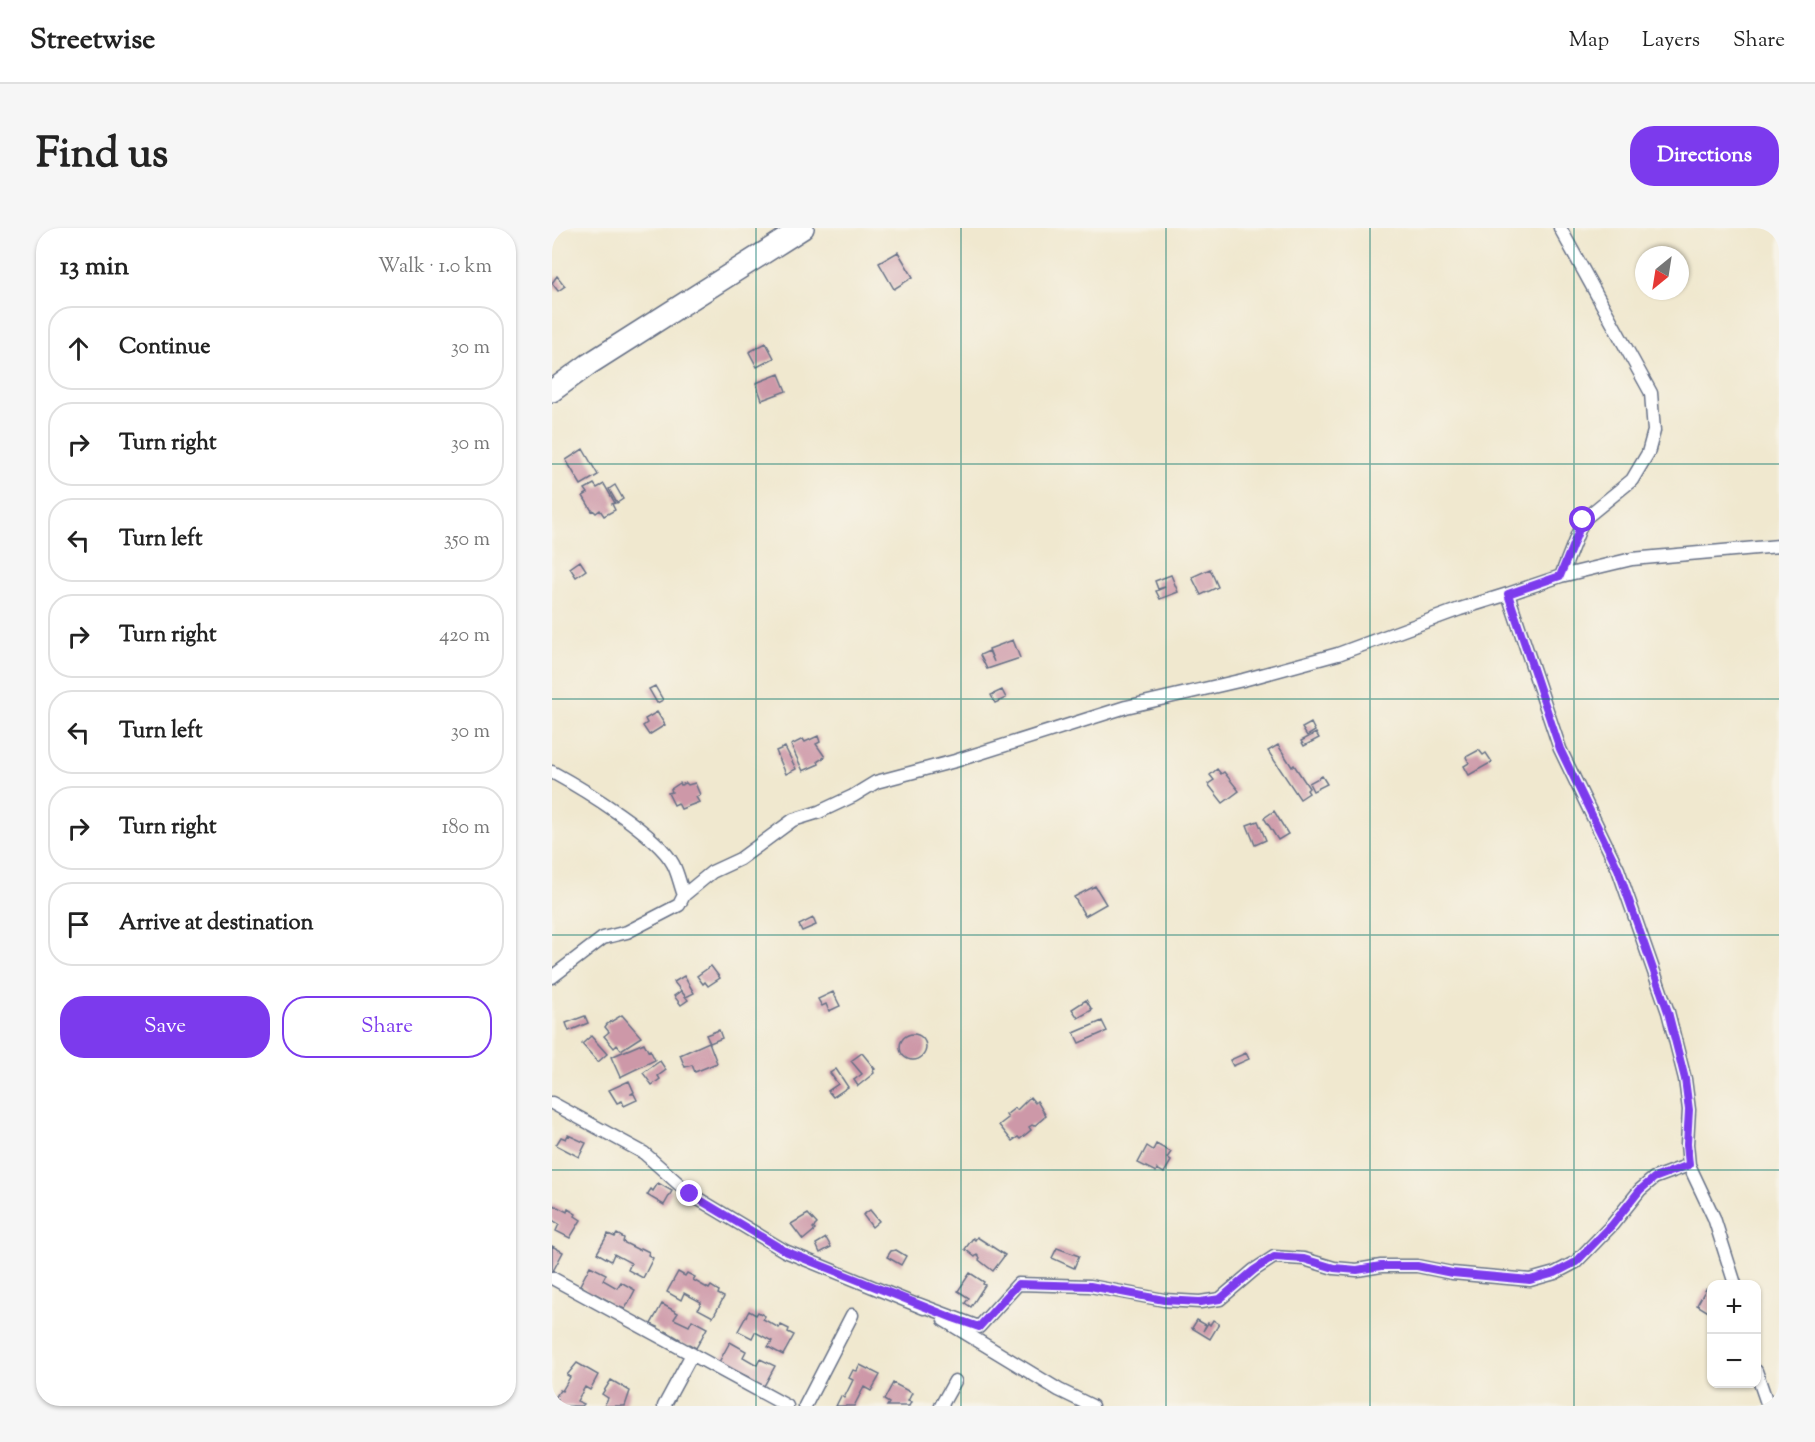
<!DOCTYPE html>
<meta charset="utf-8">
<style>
body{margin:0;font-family:"Sorts Mill Goudy",serif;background:#f6f6f6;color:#222}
.controls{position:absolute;right:18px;bottom:18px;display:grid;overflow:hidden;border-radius:12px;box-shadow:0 2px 4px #0004}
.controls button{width:54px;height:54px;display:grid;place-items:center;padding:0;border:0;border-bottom:2px solid #e0e0e0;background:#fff;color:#222;font:30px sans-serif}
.compass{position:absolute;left:1083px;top:18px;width:54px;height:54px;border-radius:50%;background:#fff;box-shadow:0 2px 4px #0004;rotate:210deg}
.stop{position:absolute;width:18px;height:18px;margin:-14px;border:4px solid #7c3aed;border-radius:50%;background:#fff}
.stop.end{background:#7c3aed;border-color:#fff;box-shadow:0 2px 6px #0008}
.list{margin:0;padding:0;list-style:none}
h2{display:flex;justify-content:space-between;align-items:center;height:78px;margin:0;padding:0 24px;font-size:26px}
h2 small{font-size:20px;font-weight:400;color:#767676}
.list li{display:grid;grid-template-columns:39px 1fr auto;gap:18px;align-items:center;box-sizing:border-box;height:84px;margin:0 12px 12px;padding:0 12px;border:2px solid #e0e0e0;border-radius:24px}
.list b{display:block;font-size:22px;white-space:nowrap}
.list em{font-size:20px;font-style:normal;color:#767676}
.actions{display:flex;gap:12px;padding:18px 24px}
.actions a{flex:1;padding:14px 0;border:2px solid #7c3aed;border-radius:24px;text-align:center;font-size:21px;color:#7c3aed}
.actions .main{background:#7c3aed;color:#fff}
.icon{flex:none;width:33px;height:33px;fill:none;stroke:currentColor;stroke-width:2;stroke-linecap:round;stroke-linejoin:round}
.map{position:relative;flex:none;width:1227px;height:1178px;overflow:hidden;border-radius:24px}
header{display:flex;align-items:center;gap:36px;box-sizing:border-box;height:84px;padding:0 30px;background:#fff;border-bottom:2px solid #e0e0e0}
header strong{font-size:28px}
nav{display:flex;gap:33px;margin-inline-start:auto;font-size:21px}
.intro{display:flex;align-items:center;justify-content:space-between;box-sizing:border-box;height:144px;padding:0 36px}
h1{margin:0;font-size:42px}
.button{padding:15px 27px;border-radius:24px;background:#7c3aed;color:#fff;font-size:21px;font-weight:700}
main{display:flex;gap:36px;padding:0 36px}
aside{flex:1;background:#fff;border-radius:24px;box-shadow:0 2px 4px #0004}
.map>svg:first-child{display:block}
.building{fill:#cd98a8}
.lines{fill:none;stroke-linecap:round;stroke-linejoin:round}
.minor-casing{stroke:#667086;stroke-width:15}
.trunk-casing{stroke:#667086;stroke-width:24}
.minor{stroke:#fff;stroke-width:12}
.trunk{stroke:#fff;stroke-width:21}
.route{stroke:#7c3aed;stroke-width:8}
.grid{fill:none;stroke:#0f766e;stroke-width:1.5;stroke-opacity:0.55}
</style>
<header>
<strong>Streetwise</strong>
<nav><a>Map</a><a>Layers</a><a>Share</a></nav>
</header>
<div class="intro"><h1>Find us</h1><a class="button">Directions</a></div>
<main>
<aside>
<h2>13 min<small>Walk · 1.0 km</small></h2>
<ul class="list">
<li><svg class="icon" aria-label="ahead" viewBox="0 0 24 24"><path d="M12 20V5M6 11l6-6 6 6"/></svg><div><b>Continue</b></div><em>30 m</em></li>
<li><svg class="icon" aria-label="right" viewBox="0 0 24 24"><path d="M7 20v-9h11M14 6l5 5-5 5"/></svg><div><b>Turn right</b></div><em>30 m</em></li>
<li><svg class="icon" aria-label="left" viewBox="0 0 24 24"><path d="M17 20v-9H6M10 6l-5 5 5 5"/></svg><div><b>Turn left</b></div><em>350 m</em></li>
<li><svg class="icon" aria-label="right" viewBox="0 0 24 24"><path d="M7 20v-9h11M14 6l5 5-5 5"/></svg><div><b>Turn right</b></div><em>420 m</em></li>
<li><svg class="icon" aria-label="left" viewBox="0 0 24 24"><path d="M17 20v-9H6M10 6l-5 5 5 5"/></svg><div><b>Turn left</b></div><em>30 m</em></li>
<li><svg class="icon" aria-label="right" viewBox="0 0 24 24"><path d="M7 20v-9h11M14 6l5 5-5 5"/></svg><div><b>Turn right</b></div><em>180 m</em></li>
<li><svg class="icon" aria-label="arrive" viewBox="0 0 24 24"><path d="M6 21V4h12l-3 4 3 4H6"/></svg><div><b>Arrive at destination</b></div></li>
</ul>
<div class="actions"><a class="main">Save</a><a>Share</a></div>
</aside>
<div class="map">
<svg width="1227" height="1178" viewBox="0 0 1227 1178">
<rect width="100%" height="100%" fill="#f7f3e8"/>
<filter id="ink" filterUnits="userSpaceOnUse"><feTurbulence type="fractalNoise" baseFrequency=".0167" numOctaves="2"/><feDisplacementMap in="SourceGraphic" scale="12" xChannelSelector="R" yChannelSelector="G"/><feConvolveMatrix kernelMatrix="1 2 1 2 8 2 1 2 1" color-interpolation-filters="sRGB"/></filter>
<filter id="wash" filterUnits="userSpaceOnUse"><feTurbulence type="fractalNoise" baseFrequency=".008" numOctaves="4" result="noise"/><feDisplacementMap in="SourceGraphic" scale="24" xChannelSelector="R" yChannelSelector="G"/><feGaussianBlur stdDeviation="1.35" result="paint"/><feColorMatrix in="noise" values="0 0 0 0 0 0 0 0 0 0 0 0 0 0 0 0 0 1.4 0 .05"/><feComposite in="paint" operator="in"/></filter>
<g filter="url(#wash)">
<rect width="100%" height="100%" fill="#f0e8cf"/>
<g id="blocks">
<path class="building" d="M346 24 361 49 342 61 327 35Z
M5 48 13 58 6 63 0 55Z
M214 115 222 130 205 139 197 124Z
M227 146 234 163 210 172 204 155Z
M31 221 46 247 29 257 14 232Z
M42 256 45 260 52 256 63 275 60 276 63 282 52 288 48 282 44 285 41 282 40 283 31 268 36 265 33 261Z
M63 257 71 271 65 275 57 261Z
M28 333 34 342 24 349 18 340Z
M658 341 666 359 649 367 640 349Z
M619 347 626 364 608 371 604 363 613 359 606 361 603 353Z
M461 412 468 430 435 441 428 427 437 423 442 434 437 421Z
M103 458 111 472 105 475 97 461Z
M450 462 454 470 443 475 439 467Z
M105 484 113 497 97 507 91 498 95 495 93 491Z
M759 495 763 503 755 508 750 500Z
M764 505 767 510 752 518 749 513Z
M266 508 268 514 264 516 273 529 266 533 267 536 251 543 239 517 251 511 253 514Z
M726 517 740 539 742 537 757 560 755 562 757 565 748 571 716 523Z
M233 519 244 541 234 546 224 523Z
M927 522 931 527 934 525 940 534 917 547 912 538 917 535 914 529Z
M665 541 669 546 672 544 687 563 671 575 656 556 662 552 658 547Z
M770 548 775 556 761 563 757 555Z
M128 555 129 557 134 555 136 557 143 555 148 567 144 569 147 574 129 581 126 575 122 577 116 565 120 564 119 561Z
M722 583 736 606 726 612 712 590Z
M706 593 714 612 703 617 695 597Z
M543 658 554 676 533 688 522 669Z
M261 690 264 697 250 703 247 697Z
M159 738 168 750 156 758 153 754 151 756 145 748Z
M132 748 142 765 134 769 122 754Z
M129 763 136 772 129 777 122 768Z
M281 764 288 778 277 783 274 776 270 778 266 771Z
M534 772 540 782 526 790 520 781Z
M70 787 89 809 69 822 65 817 62 820 52 808 57 804 53 799 55 796Z
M33 788 36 795 17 803 14 795Z
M550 793 555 803 527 815 522 805Z
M167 802 170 810 158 815 154 807Z
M348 819a13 13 0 1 1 26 0a13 13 0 1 1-26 0Z
M39 808 55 826 46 834 30 816Z
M157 814 165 835 143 844 140 837 133 839 128 827Z
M92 815 96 823 98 822 103 832 68 849 59 829Z
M310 825 323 841 321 842 322 845 306 858 302 852 310 846 299 833Z
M694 825 697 831 681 838 678 832Z
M108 833 114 842 106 848 108 851 100 857 91 845Z
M284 841 296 859 281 869 276 863 286 856 278 845Z
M77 853 82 864 79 866H82L85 872 72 878 70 873 65 875 57 862Z
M478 869 483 875 485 873 494 888 482 898 480 897 477 899 479 902 468 911 466 909 460 913 447 897 456 890 454 887 463 880 465 882Z
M16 907 34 915 27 929 4 917 9 909 14 911Z
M604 916 619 924 615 930 619 933 612 945 605 941 604 944 586 935 595 918 601 922Z
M106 955 120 963 112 977 95 967 99 961 101 963Z
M0 976 15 984 16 981 24 986 23 988 29 992 18 1010 4 1003 7 996 0 992Z
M318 982 327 993 320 999 311 987Z
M256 986 265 996 261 1000 263 1002 251 1012 239 996Z
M56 1006 63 1009 65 1006 72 1010 71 1014 87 1022 89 1020 97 1024 96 1027 101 1030 91 1050 76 1042 79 1035 62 1026 59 1033 45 1025Z
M425 1009 453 1027 441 1043 427 1032 428 1030 425 1027 423 1029 413 1021 421 1010 423 1012Z
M274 1010 279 1019 268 1025 264 1016Z
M0 1018 11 1024 0 1045Z
M505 1020 527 1028 522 1040 500 1030Z
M344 1022 354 1028 349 1037 335 1029 339 1023Z
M38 1038 54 1046 51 1052 65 1060 69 1054 83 1062 73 1081 65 1078 64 1080 55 1075 57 1073 42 1065 41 1067 33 1063 34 1061 28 1057Z
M126 1044 133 1048 135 1045 143 1049 141 1052 157 1061 159 1058 167 1063 166 1066 172 1069 161 1089 146 1081 149 1074 132 1065 129 1072 115 1064Z
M418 1045 432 1054 431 1056 433 1057 419 1079 413 1075 417 1070 406 1063Z
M1154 1061 1160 1064 1158 1085 1145 1077Z
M110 1076 126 1085 122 1091 137 1098 140 1092 155 1100 144 1120 137 1116 136 1118 127 1114 128 1111 114 1103 113 1106 104 1101 106 1099 99 1096Z
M197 1083 204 1087 206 1084 213 1088 211 1091 227 1100 229 1097 237 1101 236 1104 242 1107 231 1127 216 1119 220 1113 203 1104 200 1110 186 1103Z
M645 1092 654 1097 651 1103 656 1095 658 1097 661 1092 667 1096 658 1111 640 1100Z
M178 1114 194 1123 191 1129 205 1137 208 1131 223 1138 212 1158 195 1152 196 1149 182 1142 181 1144 167 1134Z
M25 1135 46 1147 38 1162 33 1159 25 1173 32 1176 30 1178H3L6 1172 3 1170 8 1162 10 1163 18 1149 15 1147Z
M308 1137 328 1147 319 1163 312 1159 302 1178H284L289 1168 292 1170 301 1152 297 1150 301 1142 305 1143Z
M59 1152 78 1163 73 1178H52L56 1170 50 1166Z
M341 1155 360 1165 356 1173 359 1174 357 1178H335L337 1175 332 1172Z"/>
</g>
</g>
<g filter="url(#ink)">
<use href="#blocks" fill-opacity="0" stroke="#667086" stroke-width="1.5"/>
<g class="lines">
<g class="minor-casing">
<path id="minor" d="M1008 0 1099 165 1102 203 1096 225 1080 252 1031 292 1009 348 956 366 1008 521 1066 641 1116 784 1133 851 1137 882 1135 916 1137 937
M1009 348 1080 331 1227 318
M0 544C31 561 105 606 121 636 126 645 128 657 132 667
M0 749 51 710 75 704 127 677 132 667 160 644 188 631 241 592 267 584 301 568 324 554 403 533 574 479 691 452 786 426 908 381 956 366
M0 875 92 925 138 966 233 1023 372 1080
M0 1050 235 1178
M366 1076 427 1099 466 1056 538 1058 612 1072 648 1074 668 1071 702 1042 722 1029 752 1031 782 1040 805 1042 829 1038H865L900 1045 978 1052 1003 1045 1024 1034 1060 997 1088 962 1102 950 1137 937 1162 990 1183 1056
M392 1092 507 1162 540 1178
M1204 1143 1216 1178
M112 1178 140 1126
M253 1178 300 1087
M389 1178 403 1153"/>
</g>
<g class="trunk-casing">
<path id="trunk" d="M0 163 37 136 251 0"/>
</g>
<use href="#minor" class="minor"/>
<use href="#trunk" class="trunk"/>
</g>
</g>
<g class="lines" filter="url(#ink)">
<path class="route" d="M138 966 233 1023 401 1090 427 1099 466 1056 538 1058 612 1072 648 1074 668 1071 702 1042 722 1029 752 1031 782 1040 805 1042 829 1038H865L900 1045 978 1052 1003 1045 1024 1034 1060 997 1088 962 1102 950 1137 937 1135 916 1137 882 1133 851 1116 784 1066 641 1008 521 956 366 1008 348 1031 292"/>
</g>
<path class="grid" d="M204 0V1178M409 0V1178M614 0V1178M818 0V1178M1022 0V1178M0 236H1227M0 471H1227M0 707H1227M0 942H1227"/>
</svg>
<div class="controls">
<button>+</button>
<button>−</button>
</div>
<svg class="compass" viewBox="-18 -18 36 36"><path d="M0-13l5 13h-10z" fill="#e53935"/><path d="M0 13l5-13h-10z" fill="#767676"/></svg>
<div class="stop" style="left:1031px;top:292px"></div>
<div class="stop end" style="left:138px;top:966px"></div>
</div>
</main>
